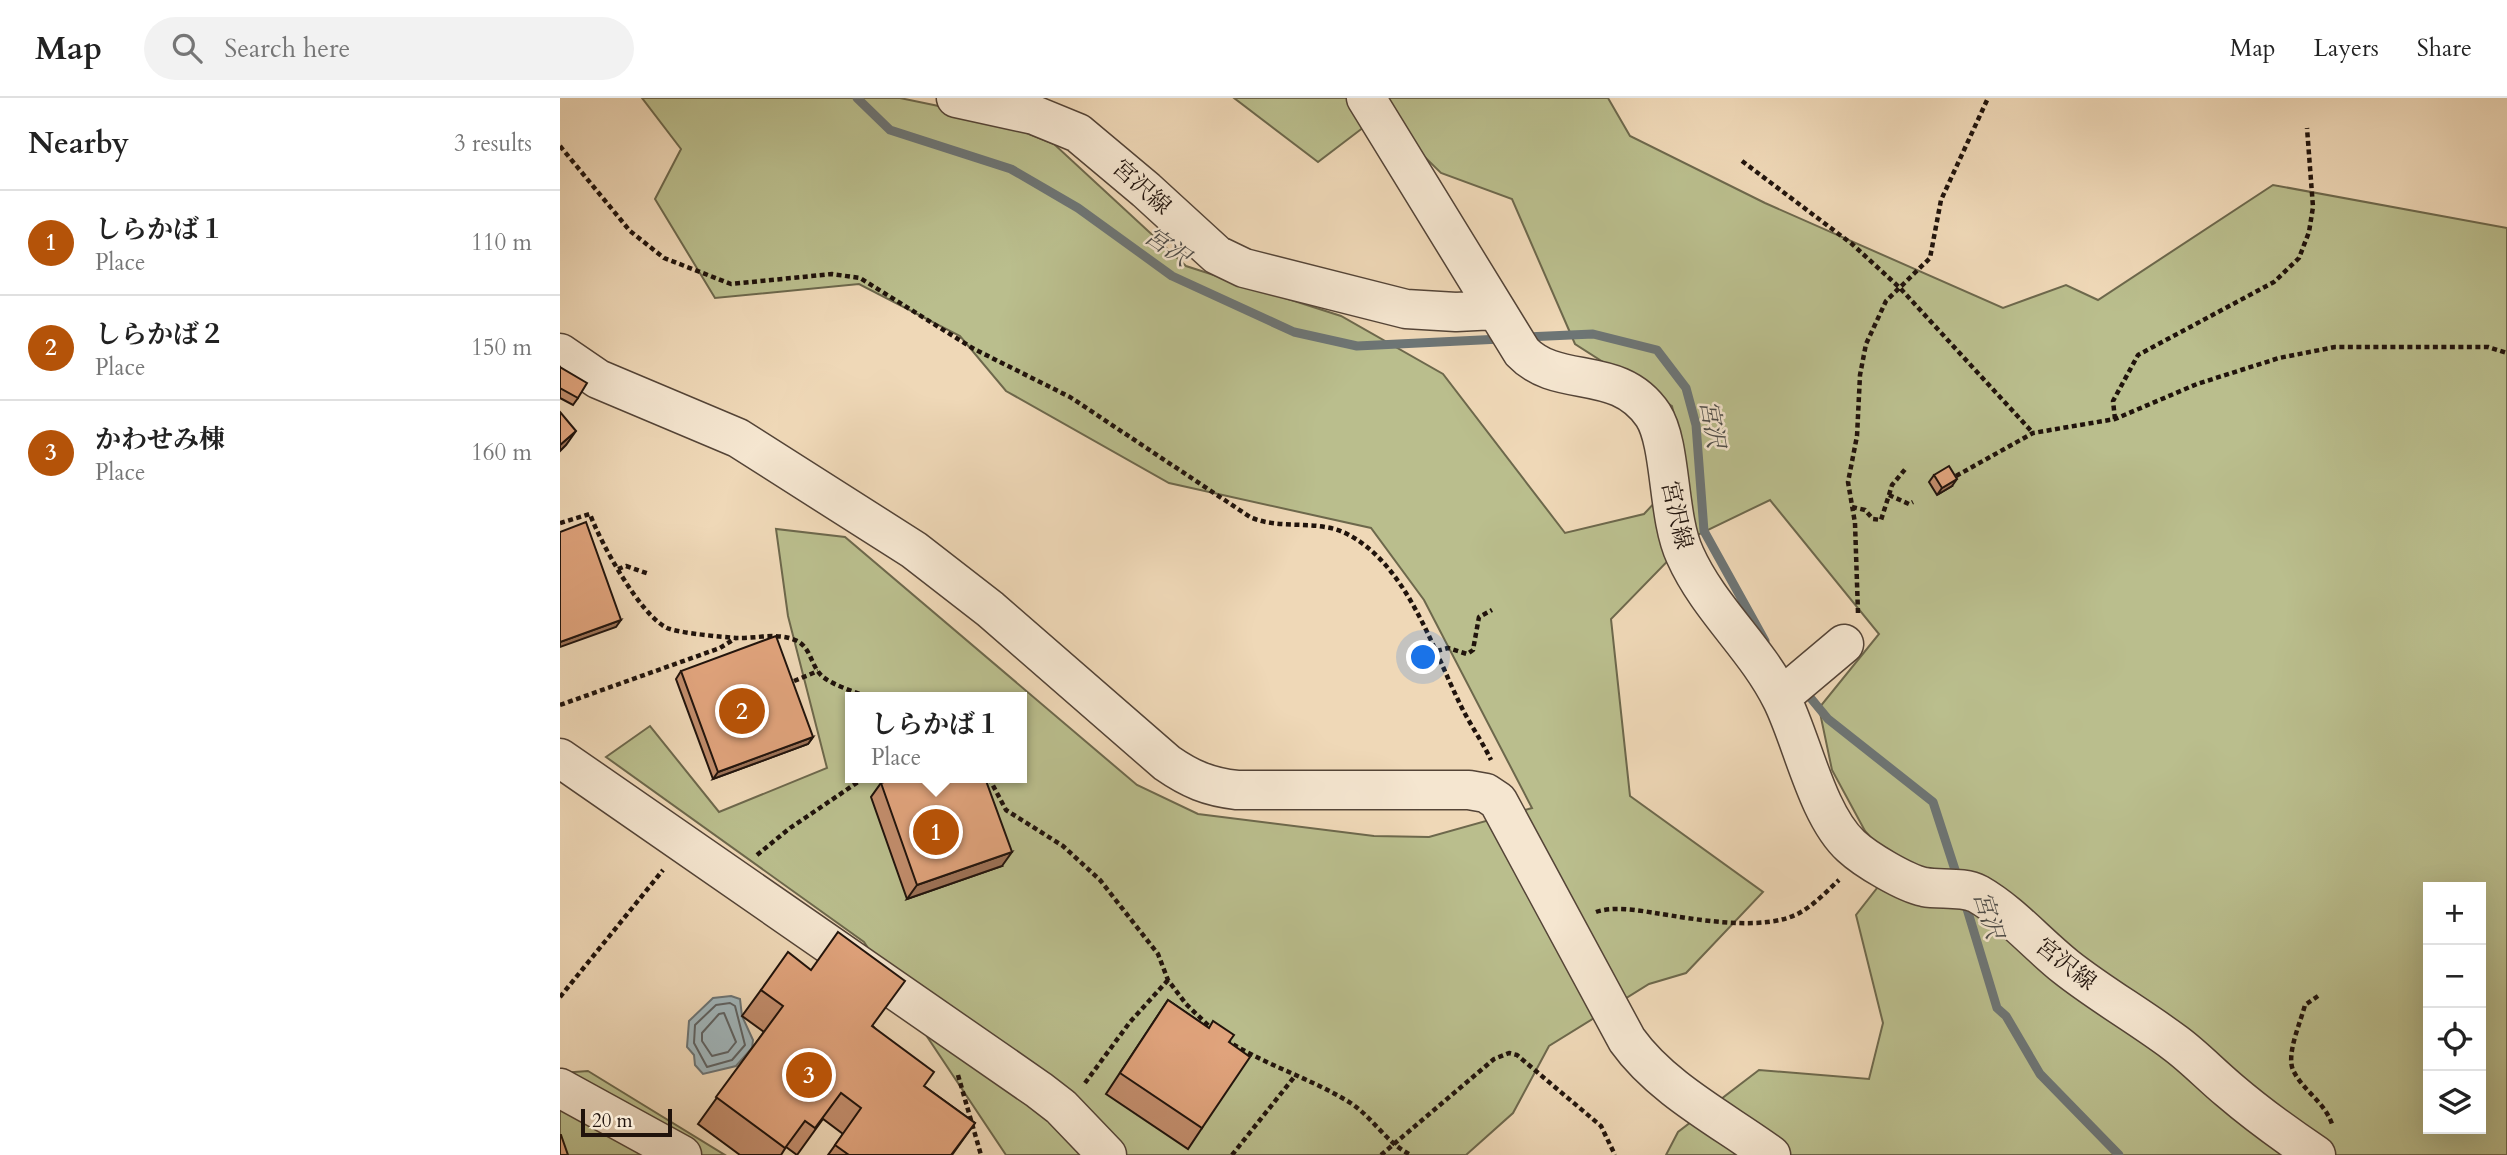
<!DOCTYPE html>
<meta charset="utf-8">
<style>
body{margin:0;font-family:Cardo,"Noto Serif JP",serif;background:#f2f2f2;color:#222}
.controls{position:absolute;right:21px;bottom:21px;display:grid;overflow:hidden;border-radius:0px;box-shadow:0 7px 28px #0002}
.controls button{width:63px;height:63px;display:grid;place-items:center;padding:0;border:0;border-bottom:2px solid #e0e0e0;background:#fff;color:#222;font:35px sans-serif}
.scale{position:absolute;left:21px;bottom:18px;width:91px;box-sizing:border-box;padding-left:7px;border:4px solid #20130c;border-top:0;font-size:19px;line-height:24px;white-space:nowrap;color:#20130c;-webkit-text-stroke:5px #f5e6d0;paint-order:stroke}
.you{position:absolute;left:864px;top:560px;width:24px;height:24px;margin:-18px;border:5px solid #fff;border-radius:50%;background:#1a73e8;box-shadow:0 0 0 10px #1a73e833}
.badge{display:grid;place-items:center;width:46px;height:46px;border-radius:50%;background:#b45309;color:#fff;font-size:23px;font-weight:700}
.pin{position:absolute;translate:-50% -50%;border:4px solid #fff;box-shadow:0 2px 7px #0006}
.popup{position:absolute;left:285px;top:594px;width:182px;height:91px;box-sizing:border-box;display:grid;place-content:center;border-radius:0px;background:#fff;filter:drop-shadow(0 2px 5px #0005);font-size:23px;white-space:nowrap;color:#767676}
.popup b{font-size:26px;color:#222}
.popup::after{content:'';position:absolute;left:50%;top:100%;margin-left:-14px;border:14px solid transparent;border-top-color:#fff}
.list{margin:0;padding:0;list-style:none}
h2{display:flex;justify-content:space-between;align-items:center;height:91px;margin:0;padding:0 28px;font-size:30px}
h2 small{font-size:23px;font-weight:400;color:#767676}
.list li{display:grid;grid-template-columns:46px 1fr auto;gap:21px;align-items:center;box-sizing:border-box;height:105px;padding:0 28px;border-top:2px solid #e0e0e0}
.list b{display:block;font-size:26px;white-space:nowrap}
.list p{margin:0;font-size:23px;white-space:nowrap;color:#767676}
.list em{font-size:23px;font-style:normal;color:#767676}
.icon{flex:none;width:38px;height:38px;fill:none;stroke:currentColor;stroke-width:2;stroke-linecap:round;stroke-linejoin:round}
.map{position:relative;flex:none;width:1947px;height:1057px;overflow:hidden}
header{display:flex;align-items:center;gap:42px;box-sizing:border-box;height:98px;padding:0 35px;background:#fff;border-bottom:2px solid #e0e0e0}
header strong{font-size:33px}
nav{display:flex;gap:38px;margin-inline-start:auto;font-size:24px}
.search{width:490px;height:63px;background:#f2f2f2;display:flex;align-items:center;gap:18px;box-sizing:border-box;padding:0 24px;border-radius:38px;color:#767676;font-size:26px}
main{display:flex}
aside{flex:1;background:#fff}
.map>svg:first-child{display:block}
.green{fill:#babe8d;stroke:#6d684c;stroke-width:2;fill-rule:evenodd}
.water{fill:#a1b6bb;stroke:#6d7575;stroke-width:2}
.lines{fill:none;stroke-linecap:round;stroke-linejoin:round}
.shore{stroke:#606464;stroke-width:2}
.stream{stroke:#6d7575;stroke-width:9}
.minor-casing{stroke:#544437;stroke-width:41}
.path{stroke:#20130c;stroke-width:4.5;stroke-dasharray:5 3.5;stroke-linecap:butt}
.minor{stroke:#f5e6d0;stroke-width:38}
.wall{fill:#c28d6c;stroke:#20130c;stroke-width:2}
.shaded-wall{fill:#9e7358;stroke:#20130c;stroke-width:2}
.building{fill:#e1a47d;stroke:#20130c;stroke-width:2}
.labels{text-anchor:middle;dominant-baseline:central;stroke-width:5;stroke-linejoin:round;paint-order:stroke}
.street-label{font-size:23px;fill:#20130c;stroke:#f5e6d0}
.water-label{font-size:24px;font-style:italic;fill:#4d4c49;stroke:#f5e6d0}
</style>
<header>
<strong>Map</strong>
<div class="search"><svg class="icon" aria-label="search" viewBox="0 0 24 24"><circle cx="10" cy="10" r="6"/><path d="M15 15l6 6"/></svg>Search here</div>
<nav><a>Map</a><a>Layers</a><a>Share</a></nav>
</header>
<main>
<aside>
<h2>Nearby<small>3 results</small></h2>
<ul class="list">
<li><span class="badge">1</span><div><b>しらかば１</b><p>Place</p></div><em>110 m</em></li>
<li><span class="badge">2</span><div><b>しらかば２</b><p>Place</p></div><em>150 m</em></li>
<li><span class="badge">3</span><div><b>かわせみ棟</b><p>Place</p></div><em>160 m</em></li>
</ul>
</aside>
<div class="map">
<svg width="1947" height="1057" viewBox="0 0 1947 1057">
<rect width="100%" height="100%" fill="#efd8b7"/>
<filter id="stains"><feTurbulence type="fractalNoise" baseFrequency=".00286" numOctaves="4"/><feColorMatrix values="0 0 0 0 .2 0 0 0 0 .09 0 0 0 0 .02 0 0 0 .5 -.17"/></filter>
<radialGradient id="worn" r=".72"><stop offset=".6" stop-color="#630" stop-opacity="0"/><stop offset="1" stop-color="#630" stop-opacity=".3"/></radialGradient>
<path class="green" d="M82 0H340L422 17 494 46 626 168 781 218 883 276 1005 435 1084 416 1126 371 1112 308 1015 246 952 101 881 75 821 16 758 64 674 0H1048L1070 38 1205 105 1443 210 1506 187 1538 202 1713 87 1947 130V1057H1106L1118 1034 1199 972 1309 981 1323 925 1296 817 1335 767 1305 733 1272 672 1259 610 1319 536 1210 402 1129 441 1051 521 1070 698 1203 794 1126 875 1089 886 989 948 953 1015 906 1057H446L304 844 46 659 90 628 159 714 267 670 228 518 216 431 285 439 577 687 638 716 814 738 869 739 972 710 864 502 811 430 609 385 446 293 400 238 299 186 155 200 95 101 121 51ZM290 599H462V680H290ZM1868 789H1921V1031H1868Z
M28 973 165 1057H0V975Z"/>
<path class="water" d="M171 898 180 901 182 918 193 942 192 950 176 968 143 976 135 967 134 957 127 949 129 923 153 900Z"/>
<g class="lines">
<path class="shore" d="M170 905 175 908 185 947 172 962 147 969 134 945 135 927 156 907Z
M164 915 176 944 168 954 152 958 142 943V935L159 916Z"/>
<path class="stream" d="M297 0 330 32 451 71 518 110 612 178 734 234 797 248 941 241
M966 239 1033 236 1097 252 1126 290 1136 327 1144 433 1205 543
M1244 592 1268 621 1373 704 1398 781
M1404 801 1437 910 1446 918 1480 976 1559 1057"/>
<g class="minor-casing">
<path id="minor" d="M396 0 474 17 518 35 586 92 657 157 684 170 846 211 896 214 936 212
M806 0 962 254C998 292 1058 265 1093 317 1112 346 1107 419 1125 457 1149 511 1196 549 1222 602 1242 642 1257 717 1291 748 1306 762 1345 785 1364 789 1380 792 1403 788 1418 796 1451 815 1476 845 1506 869 1540 896 1579 918 1615 945 1634 959 1651 977 1669 992 1697 1016 1726 1037 1756 1057
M0 255 38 281 178 340 354 452 430 511 607 665C630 681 649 689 677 692H909L926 695 938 703 1067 942C1102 991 1163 1022 1211 1057
M1221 599 1284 546
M0 660 479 992 501 1009 547 1057
M0 990 122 1057"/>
</g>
<path class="path" d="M0 48 70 133 104 160 171 186 272 176 300 180 414 251 510 299 690 419C721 433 759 420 789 437 847 468 873 551 900 606 909 625 922 643 931 662
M1182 63 1292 146 1340 190 1473 335
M1555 321 1553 303 1578 257 1714 184 1739 160 1749 134 1753 109 1747 30
M1396 378 1473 335 1555 321 1637 286 1719 260 1775 249H1928L1947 255
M1329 397 1332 387 1347 369
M1292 409 1305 412 1313 421 1321 422 1329 397 1349 406 1353 404
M0 425 30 416C40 444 80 517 107 530 119 535 162 539 176 540 195 541 216 534 235 542 252 549 250 568 263 579 275 588 293 593 307 599
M58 471 66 468 89 476
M1298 515 1295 425 1288 384 1297 338 1300 277 1306 246 1326 203 1370 160 1381 102 1428 0
M877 553 888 550 907 556 913 552 919 519 932 512
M234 583 258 573
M0 607 160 550 176 540
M429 680 446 712 503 748 540 782 598 856 608 882 626 906 651 930
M197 757 230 730 304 680
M1036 814C1053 808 1077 812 1095 815 1134 821 1206 835 1241 814 1255 806 1267 793 1279 782
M1758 898 1745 907C1741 923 1726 956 1733 972 1743 993 1764 1003 1772 1026
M0 899 103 772
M666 942C705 967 750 980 789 1004 813 1019 826 1045 851 1057
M398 977 421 1057
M525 985 570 924 608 882
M672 1057 735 978
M821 1057 934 961 949 955 957 957 1041 1028 1055 1057"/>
<use href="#minor" class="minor"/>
</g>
<path class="wall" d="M0 269 18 300 13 307 0 300Z
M1374 377 1392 388 1377 397 1369 384Z
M121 573 253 639 248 646 153 681 116 581Z
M321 685 442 768 347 801 311 699Z
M201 892 313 928 364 988 415 1025 392 1057H268L283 1036 263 1021 237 1057 226 1049 221 1057H180L138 1026 204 934 182 918Z
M608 902 669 944 642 1030 628 1051 546 996Z"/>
<path class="shaded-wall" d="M16 333 6 347 0 353V347Z
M1397 381 1392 388 1377 397 1382 390Z
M61 522 56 529 0 549V544Z
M253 639 248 646 153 681 158 674Z
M452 754 442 768 347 801 357 787Z"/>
<path class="building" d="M0 269 27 285 18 300 0 290Z
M0 314 16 333 0 347Z
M1389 368 1397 381 1382 390 1374 377Z
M26 424 61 522 0 544V434Z
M216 538 253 639 158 674 121 573Z
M336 680H425L452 754 357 787 321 685Z
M278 834 345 883 312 928 374 974 364 988 415 1025 391 1057H289L275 1047 301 1010 281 995 255 1030 245 1023 225 1050 156 999 223 908 201 892 228 854 251 872Z
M608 902 649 930 653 923 674 937 669 944 690 959 642 1030 560 975Z
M0 1037H1L8 1057H0Z"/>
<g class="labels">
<g class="street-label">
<text transform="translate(582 89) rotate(42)">宮沢線</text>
<text transform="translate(1117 417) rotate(77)">宮沢線</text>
<text transform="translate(1506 866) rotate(38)">宮沢線</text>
</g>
<g class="water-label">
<text transform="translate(607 149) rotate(34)">宮沢</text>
<text transform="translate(1152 326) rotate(80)">宮沢</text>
<text transform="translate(1428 817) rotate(73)">宮沢</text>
</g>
</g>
<rect width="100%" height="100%" filter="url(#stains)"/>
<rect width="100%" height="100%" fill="url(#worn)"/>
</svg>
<div class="controls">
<button>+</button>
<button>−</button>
<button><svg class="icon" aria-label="locate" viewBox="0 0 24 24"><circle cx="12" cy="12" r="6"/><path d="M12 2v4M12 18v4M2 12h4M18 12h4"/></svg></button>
<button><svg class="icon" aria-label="layers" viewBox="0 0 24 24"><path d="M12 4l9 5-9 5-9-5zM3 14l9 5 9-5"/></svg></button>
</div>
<div class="scale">20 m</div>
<div class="you"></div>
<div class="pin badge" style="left:376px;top:734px">1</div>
<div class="popup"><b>しらかば１</b>Place</div>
<div class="pin badge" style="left:182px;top:613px">2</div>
<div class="pin badge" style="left:249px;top:977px">3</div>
</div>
</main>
